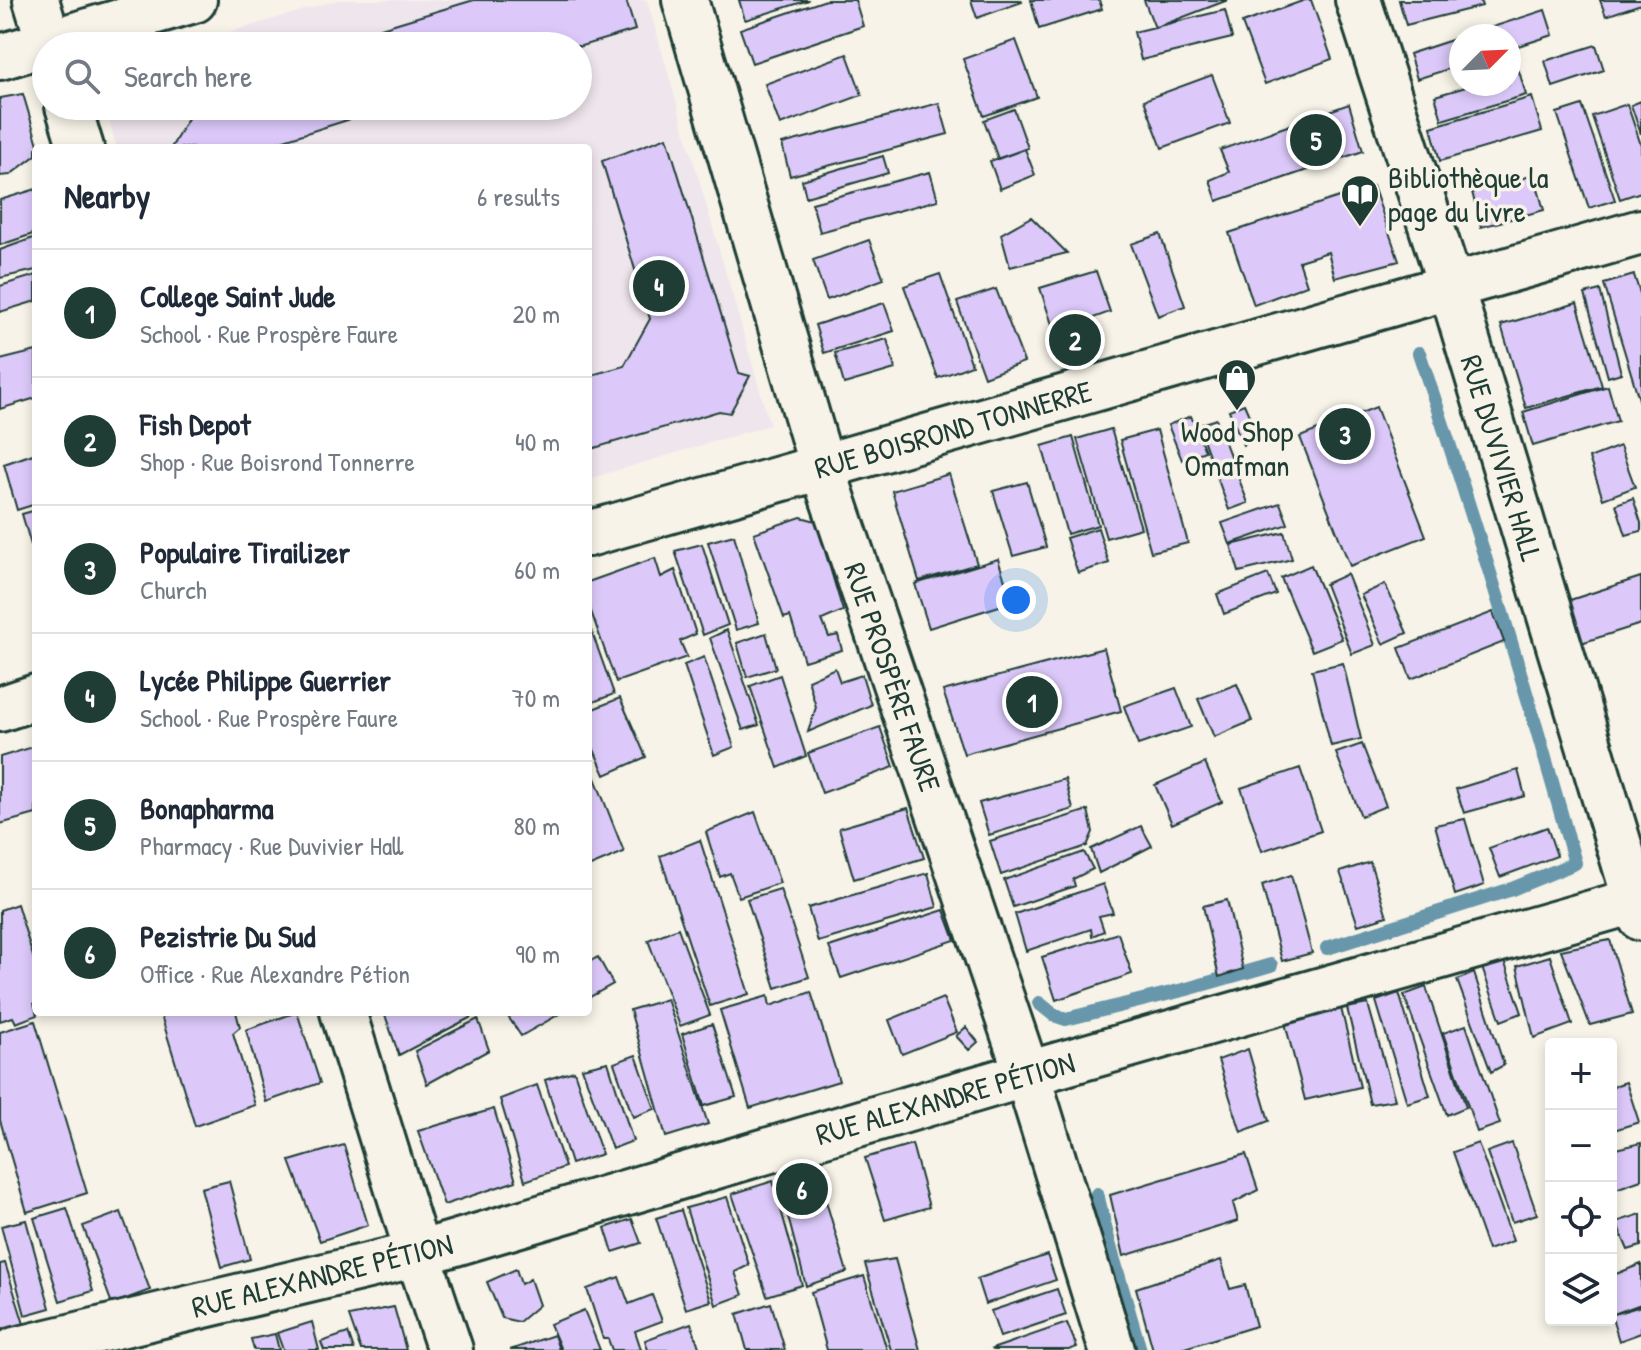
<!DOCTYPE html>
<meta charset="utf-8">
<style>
body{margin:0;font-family:"Patrick Hand",sans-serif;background:#f6f6f7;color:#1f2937}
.controls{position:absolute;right:24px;bottom:24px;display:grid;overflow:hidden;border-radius:8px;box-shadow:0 4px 12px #0003}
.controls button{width:72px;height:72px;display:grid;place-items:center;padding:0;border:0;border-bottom:2px solid #e0e1e3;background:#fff;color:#1f2937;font:40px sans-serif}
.compass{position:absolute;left:1449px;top:24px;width:72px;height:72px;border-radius:50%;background:#fff;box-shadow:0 4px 12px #0003;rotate:66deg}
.you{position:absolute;left:1016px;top:600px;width:28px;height:28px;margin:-20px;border:6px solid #fff;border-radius:50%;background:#1a73e8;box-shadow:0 0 0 12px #1a73e833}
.badge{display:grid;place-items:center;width:52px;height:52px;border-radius:50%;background:#1f3d34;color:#fff;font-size:26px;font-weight:700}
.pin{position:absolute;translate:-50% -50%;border:4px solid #fff;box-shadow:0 2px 8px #0006}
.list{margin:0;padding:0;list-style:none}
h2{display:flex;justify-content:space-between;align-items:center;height:104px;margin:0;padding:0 32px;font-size:34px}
h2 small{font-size:26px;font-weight:400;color:#747a83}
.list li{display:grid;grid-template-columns:52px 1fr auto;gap:24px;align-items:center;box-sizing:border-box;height:128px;padding:0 32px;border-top:2px solid #e0e1e3}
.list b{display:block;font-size:30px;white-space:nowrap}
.list p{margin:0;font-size:26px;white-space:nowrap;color:#747a83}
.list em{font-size:26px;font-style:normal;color:#747a83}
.icon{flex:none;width:44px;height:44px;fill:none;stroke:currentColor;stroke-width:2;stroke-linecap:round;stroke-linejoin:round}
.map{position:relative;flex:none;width:1641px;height:1350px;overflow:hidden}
.search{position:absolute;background:#fff;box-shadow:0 4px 12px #0003;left:32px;top:32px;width:560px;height:88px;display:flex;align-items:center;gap:20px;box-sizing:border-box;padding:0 28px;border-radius:44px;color:#747a83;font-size:30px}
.panel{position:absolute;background:#fff;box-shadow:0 4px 12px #0003;left:32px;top:144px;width:560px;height:872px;border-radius:8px}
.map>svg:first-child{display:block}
.built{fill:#efe6ed}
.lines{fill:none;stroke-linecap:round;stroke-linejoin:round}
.stream{stroke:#6896aa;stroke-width:14}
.building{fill:#dcc9fa;stroke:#1f3d34;stroke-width:2}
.minor-casing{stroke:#1f3d34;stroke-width:50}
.tertiary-casing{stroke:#1f3d34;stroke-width:50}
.minor{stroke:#f7f3e8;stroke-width:44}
.tertiary{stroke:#f7f3e8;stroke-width:44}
.labels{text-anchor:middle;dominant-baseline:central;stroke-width:7;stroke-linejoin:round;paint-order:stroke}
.poi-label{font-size:30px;fill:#1f3d34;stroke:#f7f3e8;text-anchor:start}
.street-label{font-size:30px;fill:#1f3d34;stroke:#f7f3e8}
</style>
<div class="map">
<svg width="1641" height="1350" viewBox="0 0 1641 1350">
<rect width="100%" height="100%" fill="#f7f3e8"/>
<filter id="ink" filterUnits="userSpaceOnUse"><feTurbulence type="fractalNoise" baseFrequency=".0125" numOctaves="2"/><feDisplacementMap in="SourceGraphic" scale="16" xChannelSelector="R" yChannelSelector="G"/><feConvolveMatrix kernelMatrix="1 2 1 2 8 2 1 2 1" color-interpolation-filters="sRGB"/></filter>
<g filter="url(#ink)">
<path class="built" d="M338 0H647L770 425 588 479V148H117L105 106H578V46H182Z"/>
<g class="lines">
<path class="stream" d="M1327 948 1512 889 1575 863C1527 692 1476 521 1419 353
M1039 1003 1054 1015 1066 1019 1187 989 1271 965
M1097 1194 1109 1243 1140 1350"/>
</g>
<path class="building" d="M474 0H626L635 30 578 47V46H321Z
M739 0H809L745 20Z
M826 0H855L863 26 752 63 740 29Z
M971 0H1021L1022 2 977 18Z
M1031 0H1099L1102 9 1039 29Z
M1144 0H1228L1155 28Z
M1305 0H1311L1332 59 1265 84 1242 23Z
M1399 0H1480L1482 6 1406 25Z
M1600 0H1641V4L1606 16Z
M1225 10 1232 38 1141 60 1134 32Z
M1545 10 1553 35 1509 49V36H1465Z
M1461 37V65L1417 79 1409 54Z
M1016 40 1037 97 984 116 963 59Z
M1596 45 1604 70 1553 87 1545 61Z
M847 54 862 95 780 125 765 84Z
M1519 71 1526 95 1442 120 1435 96 1476 84H1509V74Z
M1212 75 1230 123 1162 148 1144 100Z
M23 94 39 148H36V155L10 175 0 176V98Z
M1532 97 1542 131 1440 161 1431 127Z
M1641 101V134L1631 105Z
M939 103 948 134 790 176 782 144Z
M1349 104 1363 151 1217 201 1210 180 1229 172 1220 150Z
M1627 104 1641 145V192L1620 199 1592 116Z
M1582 105 1615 200 1589 208 1557 113Z
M195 106H392L271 144 269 148H171Z
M1014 109 1028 148 998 159 984 120Z
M667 137 739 373 750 376 730 413 719 411 588 450V376L624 366 650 319 602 161Z
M1025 149 1035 175 1000 189 990 161Z
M883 156 888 173 806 197 802 180Z
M930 172 938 200 820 232 812 203Z
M1534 175 1544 210 1481 227 1472 192Z
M1373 186 1399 261 1335 278 1328 252 1299 261 1307 285 1254 305 1229 233Z
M36 189V233L0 245V200Z
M1031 217 1067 253 1010 267 1001 234Z
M1160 234 1185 306 1158 316 1131 244Z
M36 237V270L0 278V250Z
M869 240 884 279 827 300 813 260Z
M1096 271 1110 312 1093 318 1101 342 1062 355 1040 288Z
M940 274 972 365 938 378 904 286Z
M36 275V301L0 312V286Z
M1634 275 1641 297V406L1604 284Z
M996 289 1024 362 984 377 957 302Z
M1600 290 1621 373 1608 377 1585 294Z
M884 303 894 331 824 353 815 325Z
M1577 303 1602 386 1526 408 1501 325Z
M887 339 895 369 844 384 835 353Z
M36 351V398L0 409V360Z
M1608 386 1618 421 1533 446 1523 412Z
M1244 404 1259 438 1243 445 1229 410Z
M1376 407 1426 536 1350 566 1300 437Z
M1191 416 1205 451 1182 460 1168 425Z
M1216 419 1248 503 1229 510 1198 425Z
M1111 429 1141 528 1106 538 1077 439Z
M1157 430 1188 543 1151 552 1120 440Z
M1073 437 1098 525 1067 534 1042 446Z
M1620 446 1635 487 1603 499 1589 458Z
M36 453V504L17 510 4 464Z
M949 474 977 564 919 581 892 491Z
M1027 482 1046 547 1013 556 993 491Z
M1633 498 1641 523V531L1626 535 1616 504Z
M1280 503 1288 524 1230 544 1222 523Z
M36 510V543L31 545 22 514Z
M801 517 816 521 843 611 822 620 829 637 838 635 842 650 804 661 790 616 784 618 754 533Z
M1098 528 1109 563 1078 573 1066 538Z
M1284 532 1292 559 1239 572 1231 545Z
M734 535 759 623 736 630 708 542Z
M702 544 728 625 703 635 675 551Z
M655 558 661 577 675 570 696 634 680 641 687 657 616 682 588 603V582Z
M998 559 1012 602 929 628 915 584Z
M1311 565 1342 639 1312 651 1281 578Z
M1268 574 1276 594 1224 614 1217 594Z
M1347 574 1375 645 1352 654 1325 584Z
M1641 577V624L1578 644 1564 602Z
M1385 584 1407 633 1383 644 1361 595Z
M1493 612 1504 642 1411 679 1399 648Z
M588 621 614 694 588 704Z
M727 630 759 725 743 730 710 638Z
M766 633 776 668 747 677 737 643Z
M1104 648 1121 711 964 754 943 691Z
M704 657 734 747 714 755 684 665Z
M1343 663 1361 739 1331 746 1312 670Z
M835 668 840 682 862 675 871 705 808 732 816 707 808 680Z
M780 675 806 756 778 768 750 686Z
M1237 684 1252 721 1214 737 1198 699Z
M1176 688 1191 727 1138 745 1124 706Z
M620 698 646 757 605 775 588 736V711Z
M880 727 894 767 822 793 808 753Z
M1362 744 1386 806 1361 816 1336 753Z
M36 746V814L0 824V757Z
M588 760 624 852 588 867Z
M1205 763 1222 802 1172 824 1155 785Z
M1300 768 1321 831 1262 851 1241 788Z
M1518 770 1525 796 1464 813 1456 789Z
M1065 779 1073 809 989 835 979 803Z
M908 808 924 858 854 879 839 828Z
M1088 810 1093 832 1087 846 1001 875 990 841Z
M755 812 780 883 739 897 730 873 720 877 706 832Z
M1465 819 1484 885 1455 895 1435 825Z
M1141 826 1152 846 1099 873 1091 849Z
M1547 827 1557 856 1500 877 1489 848Z
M700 840 749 994 710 1006 660 856Z
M1084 852 1093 869 1073 879 1075 886 1013 907 1004 880Z
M1370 862 1387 916 1358 925 1340 872Z
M928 873 937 907 818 942 808 908Z
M1291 875 1312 953 1282 961 1262 885Z
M1103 884 1113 913 1099 916 1104 931 1092 936 1091 929 1026 951 1015 914Z
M780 889 809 977 776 988 747 899Z
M1227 900 1243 969 1219 977 1203 906Z
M17 904 36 966V1002L34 1003 37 1015 16 1023 13 1017 0 1021V910Z
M944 910 955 940 841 978 829 947Z
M678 928 710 1015 680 1026 648 940Z
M1118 933 1132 974 1056 1000 1042 957Z
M1610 940 1632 1014 1590 1025 1561 950Z
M1550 956 1572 1024 1534 1038 1517 966Z
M598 957 613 984 588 998V962Z
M1503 958 1522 1013 1501 1021 1481 965Z
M1474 973 1504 1065 1491 1072 1457 980Z
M1426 987 1466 1107 1447 1115 1404 995Z
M811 992 839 1081 750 1108 720 1010 768 996 770 1006Z
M1399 993 1430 1096 1407 1103 1376 1001Z
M943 998 957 1032 902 1054 889 1020Z
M667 999 708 1124 666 1137 630 1010Z
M1368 1004 1395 1100 1370 1104 1347 1008Z
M1341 1008 1360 1087 1305 1100 1285 1023Z
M160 1012H236L240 1027 233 1033 255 1105 195 1126Z
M297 1012 320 1083 266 1102 246 1030Z
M384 1012H481L399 1055Z
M505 1012H563L521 1036Z
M478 1019 489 1050 427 1084 415 1051Z
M35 1021 87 1193 27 1212 0 1120V1032Z
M712 1024 736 1097 704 1106 682 1034Z
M1466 1025 1500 1124 1477 1132 1443 1033Z
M966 1027 978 1042 969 1050 956 1036Z
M1248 1049 1269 1121 1241 1132 1218 1060Z
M636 1055 655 1109 633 1117 614 1063Z
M608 1062 633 1141 612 1149 582 1068Z
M574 1071 602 1154 571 1164 545 1080Z
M1626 1082 1639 1122 1611 1131V1087Z
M537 1085 565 1167 525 1181 500 1099Z
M494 1109 516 1181 444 1205 418 1131Z
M1478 1143 1513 1241 1488 1250 1453 1152Z
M1512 1143 1537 1214 1512 1222 1487 1152Z
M1641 1143V1180L1613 1190 1611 1182V1150Z
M912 1144 929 1207 885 1220 865 1158Z
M344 1145 368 1225 320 1241 290 1161Z
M1246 1154 1258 1190 1233 1203 1238 1221 1124 1256 1110 1195Z
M817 1171 847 1272 806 1286 779 1182Z
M229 1181 250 1259 222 1267 201 1188Z
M773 1181 802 1285 767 1296 732 1194Z
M727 1197 749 1265 735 1272 743 1295 716 1305 686 1208Z
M67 1208 93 1291 60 1301 34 1218Z
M681 1210 711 1301 686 1309 656 1218Z
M121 1212 150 1290 112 1304 83 1226Z
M1641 1214V1246L1628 1250 1616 1222Z
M632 1219 641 1243 613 1252 605 1228Z
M26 1220 50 1308 25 1315 1 1226Z
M1047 1255 1056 1280 985 1304 977 1279Z
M895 1259 920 1350H891L865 1264Z
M1221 1260 1230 1289 1245 1285 1256 1326 1178 1350H1153L1136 1288Z
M5 1263 24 1324 0 1332V1264Z
M1641 1264V1304L1611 1315V1276Z
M516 1269 521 1284 530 1279 539 1305 519 1322 502 1318 487 1282Z
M864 1276 887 1350H827L811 1292Z
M619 1277 629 1304 652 1295 662 1321 635 1331 641 1349 638 1350H612L608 1339H603L587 1289Z
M1057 1289 1066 1315 1000 1337 991 1311Z
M771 1303 785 1350H747L737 1314Z
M1641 1306V1333L1619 1341 1611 1315Z
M394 1307 406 1350H361L349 1316Z
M584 1310 600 1350H561L550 1324Z
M312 1322 319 1350H283L277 1333Z
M691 1323 700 1350H648L645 1340Z
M1067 1323 1077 1347 1069 1350H993L992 1349Z
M348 1333 354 1350H324L321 1342Z
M275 1334 279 1350H254L251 1339Z
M554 1335 559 1350H510Z"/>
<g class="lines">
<g class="minor-casing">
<path id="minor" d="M36 0 50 46
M685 0 822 467 1027 1074 1112 1350
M0 57 194 0
M68 106 81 148
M588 534 1641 232
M0 709 36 697
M343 1012 418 1254 450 1350
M15 1350 418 1254 1027 1074 1641 899"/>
</g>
<g class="tertiary-casing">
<path id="tertiary" d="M1358 0 1451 287 1641 918"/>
</g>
<use href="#minor" class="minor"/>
<use href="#tertiary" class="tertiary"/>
</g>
</g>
<defs>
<g id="library-pin" transform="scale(2)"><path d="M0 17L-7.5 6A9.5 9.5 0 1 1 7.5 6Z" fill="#1f3d34" stroke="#f7f3e8"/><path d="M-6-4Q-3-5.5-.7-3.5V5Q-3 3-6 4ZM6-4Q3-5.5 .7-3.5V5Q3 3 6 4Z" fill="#fff"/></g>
<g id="shop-pin" transform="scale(2)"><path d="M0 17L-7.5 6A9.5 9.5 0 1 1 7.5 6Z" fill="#1f3d34" stroke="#f7f3e8"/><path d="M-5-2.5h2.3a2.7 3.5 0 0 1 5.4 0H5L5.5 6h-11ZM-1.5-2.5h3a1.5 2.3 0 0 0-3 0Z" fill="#fff"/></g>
</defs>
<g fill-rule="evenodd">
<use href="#library-pin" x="1360" y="194"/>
<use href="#shop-pin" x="1237" y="378"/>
</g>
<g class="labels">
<g class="poi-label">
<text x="1388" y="177">Bibliothèque la<tspan x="1388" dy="34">page du livre</tspan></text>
<text x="1237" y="431" text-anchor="middle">Wood Shop<tspan x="1237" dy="34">Omafman</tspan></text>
</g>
<g class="street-label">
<text transform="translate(953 429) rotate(-16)">RUE BOISROND TONNERRE</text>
<text transform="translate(1502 458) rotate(73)">RUE DUVIVIER HALL</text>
<text transform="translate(893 677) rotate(71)">RUE PROSPÈRE FAURE</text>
<text transform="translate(945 1098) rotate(-16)">RUE ALEXANDRE PÉTION</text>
<text transform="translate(322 1275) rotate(-14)">RUE ALEXANDRE PÉTION</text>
</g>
</g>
</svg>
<div class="controls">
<button>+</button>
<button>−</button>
<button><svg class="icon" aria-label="locate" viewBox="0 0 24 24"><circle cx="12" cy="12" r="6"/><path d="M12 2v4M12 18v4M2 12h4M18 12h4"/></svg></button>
<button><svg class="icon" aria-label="layers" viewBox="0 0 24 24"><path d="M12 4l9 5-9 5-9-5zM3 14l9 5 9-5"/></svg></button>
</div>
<svg class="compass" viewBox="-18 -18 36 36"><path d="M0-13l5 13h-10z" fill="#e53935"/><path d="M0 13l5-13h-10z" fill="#747a83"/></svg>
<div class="you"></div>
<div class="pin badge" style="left:1032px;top:702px">1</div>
<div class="pin badge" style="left:1075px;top:340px">2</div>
<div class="pin badge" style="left:1345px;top:434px">3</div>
<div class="pin badge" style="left:659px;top:286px">4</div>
<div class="pin badge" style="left:1316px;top:140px">5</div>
<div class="pin badge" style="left:802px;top:1189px">6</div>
<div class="search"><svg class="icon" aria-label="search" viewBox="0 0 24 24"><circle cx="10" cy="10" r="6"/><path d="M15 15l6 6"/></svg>Search here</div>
<section class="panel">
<h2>Nearby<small>6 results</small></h2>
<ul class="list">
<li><span class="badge">1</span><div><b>College Saint Jude</b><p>School · Rue Prospère Faure</p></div><em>20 m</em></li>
<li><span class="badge">2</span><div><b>Fish Depot</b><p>Shop · Rue Boisrond Tonnerre</p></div><em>40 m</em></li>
<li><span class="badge">3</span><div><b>Populaire Tirailizer</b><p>Church</p></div><em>60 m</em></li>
<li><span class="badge">4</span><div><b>Lycée Philippe Guerrier</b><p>School · Rue Prospère Faure</p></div><em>70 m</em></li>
<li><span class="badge">5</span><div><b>Bonapharma</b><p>Pharmacy · Rue Duvivier Hall</p></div><em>80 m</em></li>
<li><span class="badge">6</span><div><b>Pezistrie Du Sud</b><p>Office · Rue Alexandre Pétion</p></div><em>90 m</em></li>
</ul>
</section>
</div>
